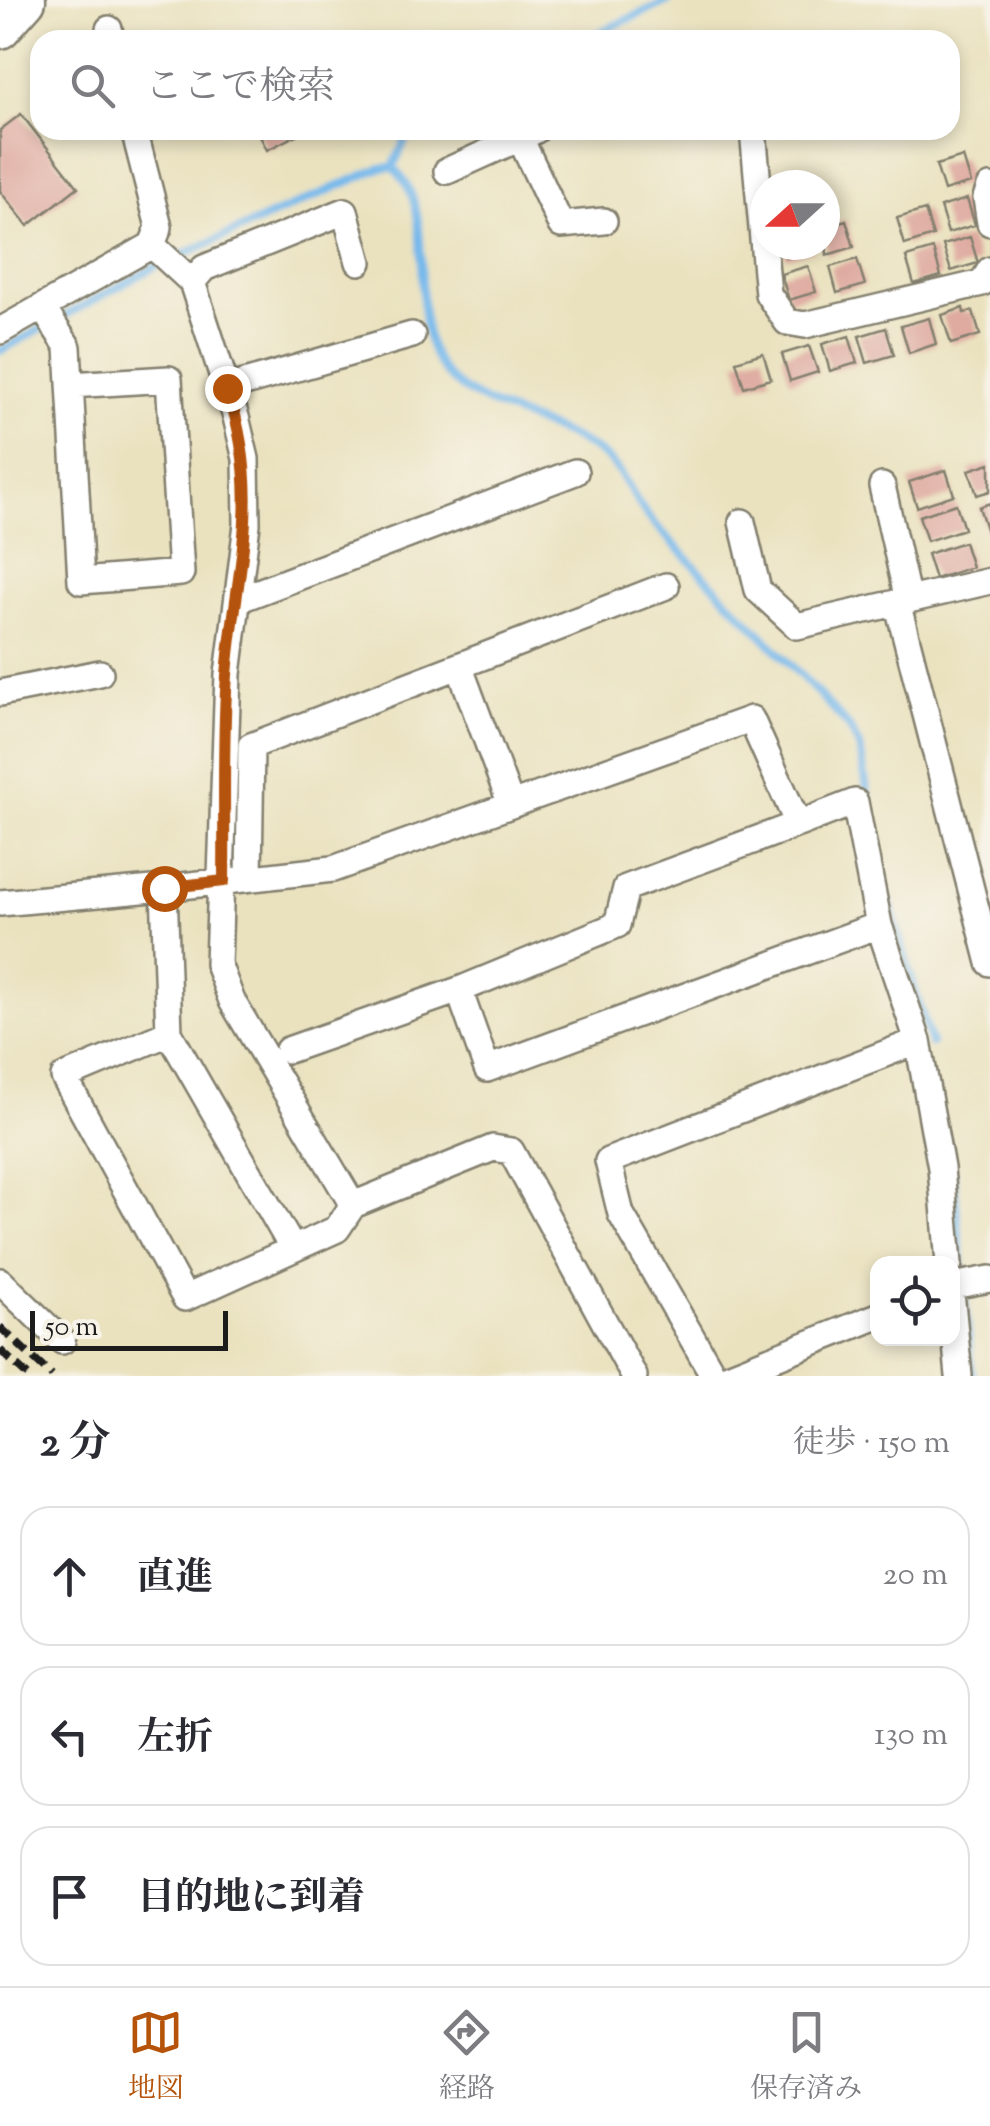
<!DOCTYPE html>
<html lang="ja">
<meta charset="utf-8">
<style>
body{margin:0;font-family:"Sorts Mill Goudy","Noto Serif JP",serif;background:#f7f7f7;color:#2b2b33}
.controls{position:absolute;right:30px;bottom:30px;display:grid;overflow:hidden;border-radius:20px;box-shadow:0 5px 15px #0003}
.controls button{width:90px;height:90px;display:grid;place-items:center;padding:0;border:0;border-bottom:2px solid #e1e1e2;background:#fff;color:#2b2b33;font:50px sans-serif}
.compass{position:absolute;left:750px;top:170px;width:90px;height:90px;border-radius:50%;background:#fff;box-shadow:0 5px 15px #0003;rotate:249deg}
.scale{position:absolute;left:30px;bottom:25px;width:198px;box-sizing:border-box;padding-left:10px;border:5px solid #1c1c1c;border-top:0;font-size:28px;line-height:35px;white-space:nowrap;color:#1c1c1c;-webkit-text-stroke:8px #f7f3e8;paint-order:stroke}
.stop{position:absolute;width:30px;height:30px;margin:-22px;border:8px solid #b45309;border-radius:50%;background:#fff}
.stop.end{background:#b45309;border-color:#fff;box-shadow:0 2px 10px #0008}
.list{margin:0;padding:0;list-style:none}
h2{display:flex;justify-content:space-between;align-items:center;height:130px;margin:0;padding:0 40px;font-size:42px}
h2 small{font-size:32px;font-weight:400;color:#7c7c81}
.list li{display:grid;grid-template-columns:65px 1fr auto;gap:30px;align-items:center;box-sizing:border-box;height:140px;margin:0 20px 20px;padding:0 20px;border:2px solid #e1e1e2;border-radius:30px}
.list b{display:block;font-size:38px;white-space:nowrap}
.list em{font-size:32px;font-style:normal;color:#7c7c81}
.icon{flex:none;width:55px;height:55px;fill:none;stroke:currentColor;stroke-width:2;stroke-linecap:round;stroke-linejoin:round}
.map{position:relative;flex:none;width:990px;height:1376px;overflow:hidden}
.search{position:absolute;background:#fff;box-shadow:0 5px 15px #0003;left:30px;right:30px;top:30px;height:110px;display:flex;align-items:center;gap:25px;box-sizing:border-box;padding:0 35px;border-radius:30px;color:#7c7c81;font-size:38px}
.sheet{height:610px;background:#fff}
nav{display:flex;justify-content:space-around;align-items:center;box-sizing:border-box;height:140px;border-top:2px solid #e1e1e2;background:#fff;font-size:28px;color:#7c7c81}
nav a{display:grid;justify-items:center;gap:5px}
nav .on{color:#b45309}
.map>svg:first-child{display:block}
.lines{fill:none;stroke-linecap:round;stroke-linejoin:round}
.stream{stroke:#77b9ec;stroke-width:8}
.building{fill:#dfaba1}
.minor-casing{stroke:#837f6e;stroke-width:30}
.primary-casing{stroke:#837f6e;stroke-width:45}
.minor{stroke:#fff;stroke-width:25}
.primary{stroke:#fff;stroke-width:40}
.rail{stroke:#1c1c1c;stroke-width:8;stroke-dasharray:15 8;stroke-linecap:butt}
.route{stroke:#b45309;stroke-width:12}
</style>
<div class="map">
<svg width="990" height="1376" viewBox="0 0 990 1376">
<rect width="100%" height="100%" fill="#f7f3e8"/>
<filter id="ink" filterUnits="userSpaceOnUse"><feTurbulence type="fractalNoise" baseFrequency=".01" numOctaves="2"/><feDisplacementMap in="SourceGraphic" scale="20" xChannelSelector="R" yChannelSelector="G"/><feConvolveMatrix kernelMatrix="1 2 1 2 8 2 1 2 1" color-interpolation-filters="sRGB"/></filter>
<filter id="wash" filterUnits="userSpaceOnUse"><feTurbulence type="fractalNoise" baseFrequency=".0048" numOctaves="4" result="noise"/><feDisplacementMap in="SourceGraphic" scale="40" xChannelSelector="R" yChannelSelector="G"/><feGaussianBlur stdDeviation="2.25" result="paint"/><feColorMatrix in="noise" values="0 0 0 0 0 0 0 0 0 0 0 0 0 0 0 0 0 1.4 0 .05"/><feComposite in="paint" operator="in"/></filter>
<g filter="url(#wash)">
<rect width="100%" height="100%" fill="#eae2bf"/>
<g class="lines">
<path class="stream" d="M583 40 670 0
M393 167 410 130
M175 258 380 168 393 167C444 214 400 320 446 374 478 412 565 423 606 458 625 474 634 501 650 519 716 589 784 656 849 727L860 748 882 877 931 1044
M0 351 162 263
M953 1171 963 1277
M964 1291 972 1376"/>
</g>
<g id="blocks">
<path class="building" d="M21 114 78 187 28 226 0 191V130Z
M257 130H306L267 150Z
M963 157 971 183 944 191 936 165Z
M967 199 975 225 948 233 940 207Z
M925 210 933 236 905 245 897 218Z
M846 220 854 247 827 255 825 226Z
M970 237 978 263 951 271 943 245Z
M783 245H812L814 250 786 258Z
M933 249 941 276 914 284 906 257Z
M857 259 865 285 837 293 830 267Z
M808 266 816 292 789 300 781 274Z
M963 308 964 313 973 311 980 335 951 344 942 315Z
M929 318 936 344 909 353 901 326Z
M886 328 894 355 867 363 859 336Z
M849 336 857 363 830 371 822 344Z
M809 346 818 372 790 381 782 354Z
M763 353 771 379 744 387 736 361Z
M990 463V491L977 495 969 470Z
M946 470 954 495 917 507 909 482Z
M990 503V531L987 532 979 507Z
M956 504 964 529 927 541 919 516Z
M964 542 972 567 935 579 927 554Z"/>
</g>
</g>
<g filter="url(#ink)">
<use href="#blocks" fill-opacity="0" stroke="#837f6e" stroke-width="2.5"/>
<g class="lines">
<g class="minor-casing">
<path id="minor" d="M109 29 112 40
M536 130 520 138 561 225 604 221
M753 130 768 294 787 322 805 325 982 283 990 270
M447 171 520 138
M990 187 986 198 990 223
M152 245 192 282 236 417 246 459 247 524 228 674 218 964 232 1001 353 1205 493 1148 511 1151 634 1376
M192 282 204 268 345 211 359 262
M42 307 68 347 81 581 181 573 169 379 70 385
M0 331 152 245 159 227 134 130
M227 388 412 335
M882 486 908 600
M742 522 758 590 797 626 990 581
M240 599 575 472
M897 602 990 963
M0 693 100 673
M798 824 855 802 879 925 918 1041
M249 878 251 746 666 586
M164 888 333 869 511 805 460 668
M0 903 164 888 169 1033 293 1249
M459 990 617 925 626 888 798 824 751 719 511 805
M169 1033 64 1077 185 1298 337 1229 353 1205
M288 1050 459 990 487 1069 879 925
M0 1281 62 1341
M952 1286 990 1279
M952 1302 959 1376
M714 1376 621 1214 608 1161 918 1041 941 1168 949 1264
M728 1376 878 1316"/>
</g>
<g class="primary-casing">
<path id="primary" d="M0 28 25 0"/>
</g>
<use href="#minor" class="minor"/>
<use href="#primary" class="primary"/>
<path class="rail" d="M0 1327 52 1376
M0 1350 28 1376"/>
</g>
</g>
<g class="lines" filter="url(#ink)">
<path class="route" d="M164 888 224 881C225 813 222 743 227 675 236 567 264 499 227 388"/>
</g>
</svg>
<div class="controls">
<button><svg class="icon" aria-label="locate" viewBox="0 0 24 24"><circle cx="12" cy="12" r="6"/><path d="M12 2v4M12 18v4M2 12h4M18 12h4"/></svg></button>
</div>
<svg class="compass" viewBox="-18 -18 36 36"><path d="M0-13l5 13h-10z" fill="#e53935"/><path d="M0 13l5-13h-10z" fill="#7c7c81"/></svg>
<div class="scale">50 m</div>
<div class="stop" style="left:164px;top:888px"></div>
<div class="stop end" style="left:227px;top:388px"></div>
<div class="search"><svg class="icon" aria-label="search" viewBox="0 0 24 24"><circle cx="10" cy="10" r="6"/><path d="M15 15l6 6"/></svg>ここで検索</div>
</div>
<section class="sheet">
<h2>2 分<small>徒歩 · 150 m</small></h2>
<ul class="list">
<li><svg class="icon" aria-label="ahead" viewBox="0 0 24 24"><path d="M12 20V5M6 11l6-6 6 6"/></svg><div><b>直進</b></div><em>20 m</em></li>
<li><svg class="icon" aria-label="left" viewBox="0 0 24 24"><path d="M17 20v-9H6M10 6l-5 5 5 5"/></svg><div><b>左折</b></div><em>130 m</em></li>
<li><svg class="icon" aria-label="arrive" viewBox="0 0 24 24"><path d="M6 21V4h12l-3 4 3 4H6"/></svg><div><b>目的地に到着</b></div></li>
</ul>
</section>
<nav>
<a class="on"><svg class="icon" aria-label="map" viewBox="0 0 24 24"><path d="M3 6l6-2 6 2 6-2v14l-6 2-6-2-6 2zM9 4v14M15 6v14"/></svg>地図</a>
<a><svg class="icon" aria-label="directions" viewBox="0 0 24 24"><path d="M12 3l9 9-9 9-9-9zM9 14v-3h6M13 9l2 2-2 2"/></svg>経路</a>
<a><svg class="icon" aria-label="saved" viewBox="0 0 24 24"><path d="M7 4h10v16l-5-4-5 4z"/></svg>保存済み</a>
</nav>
